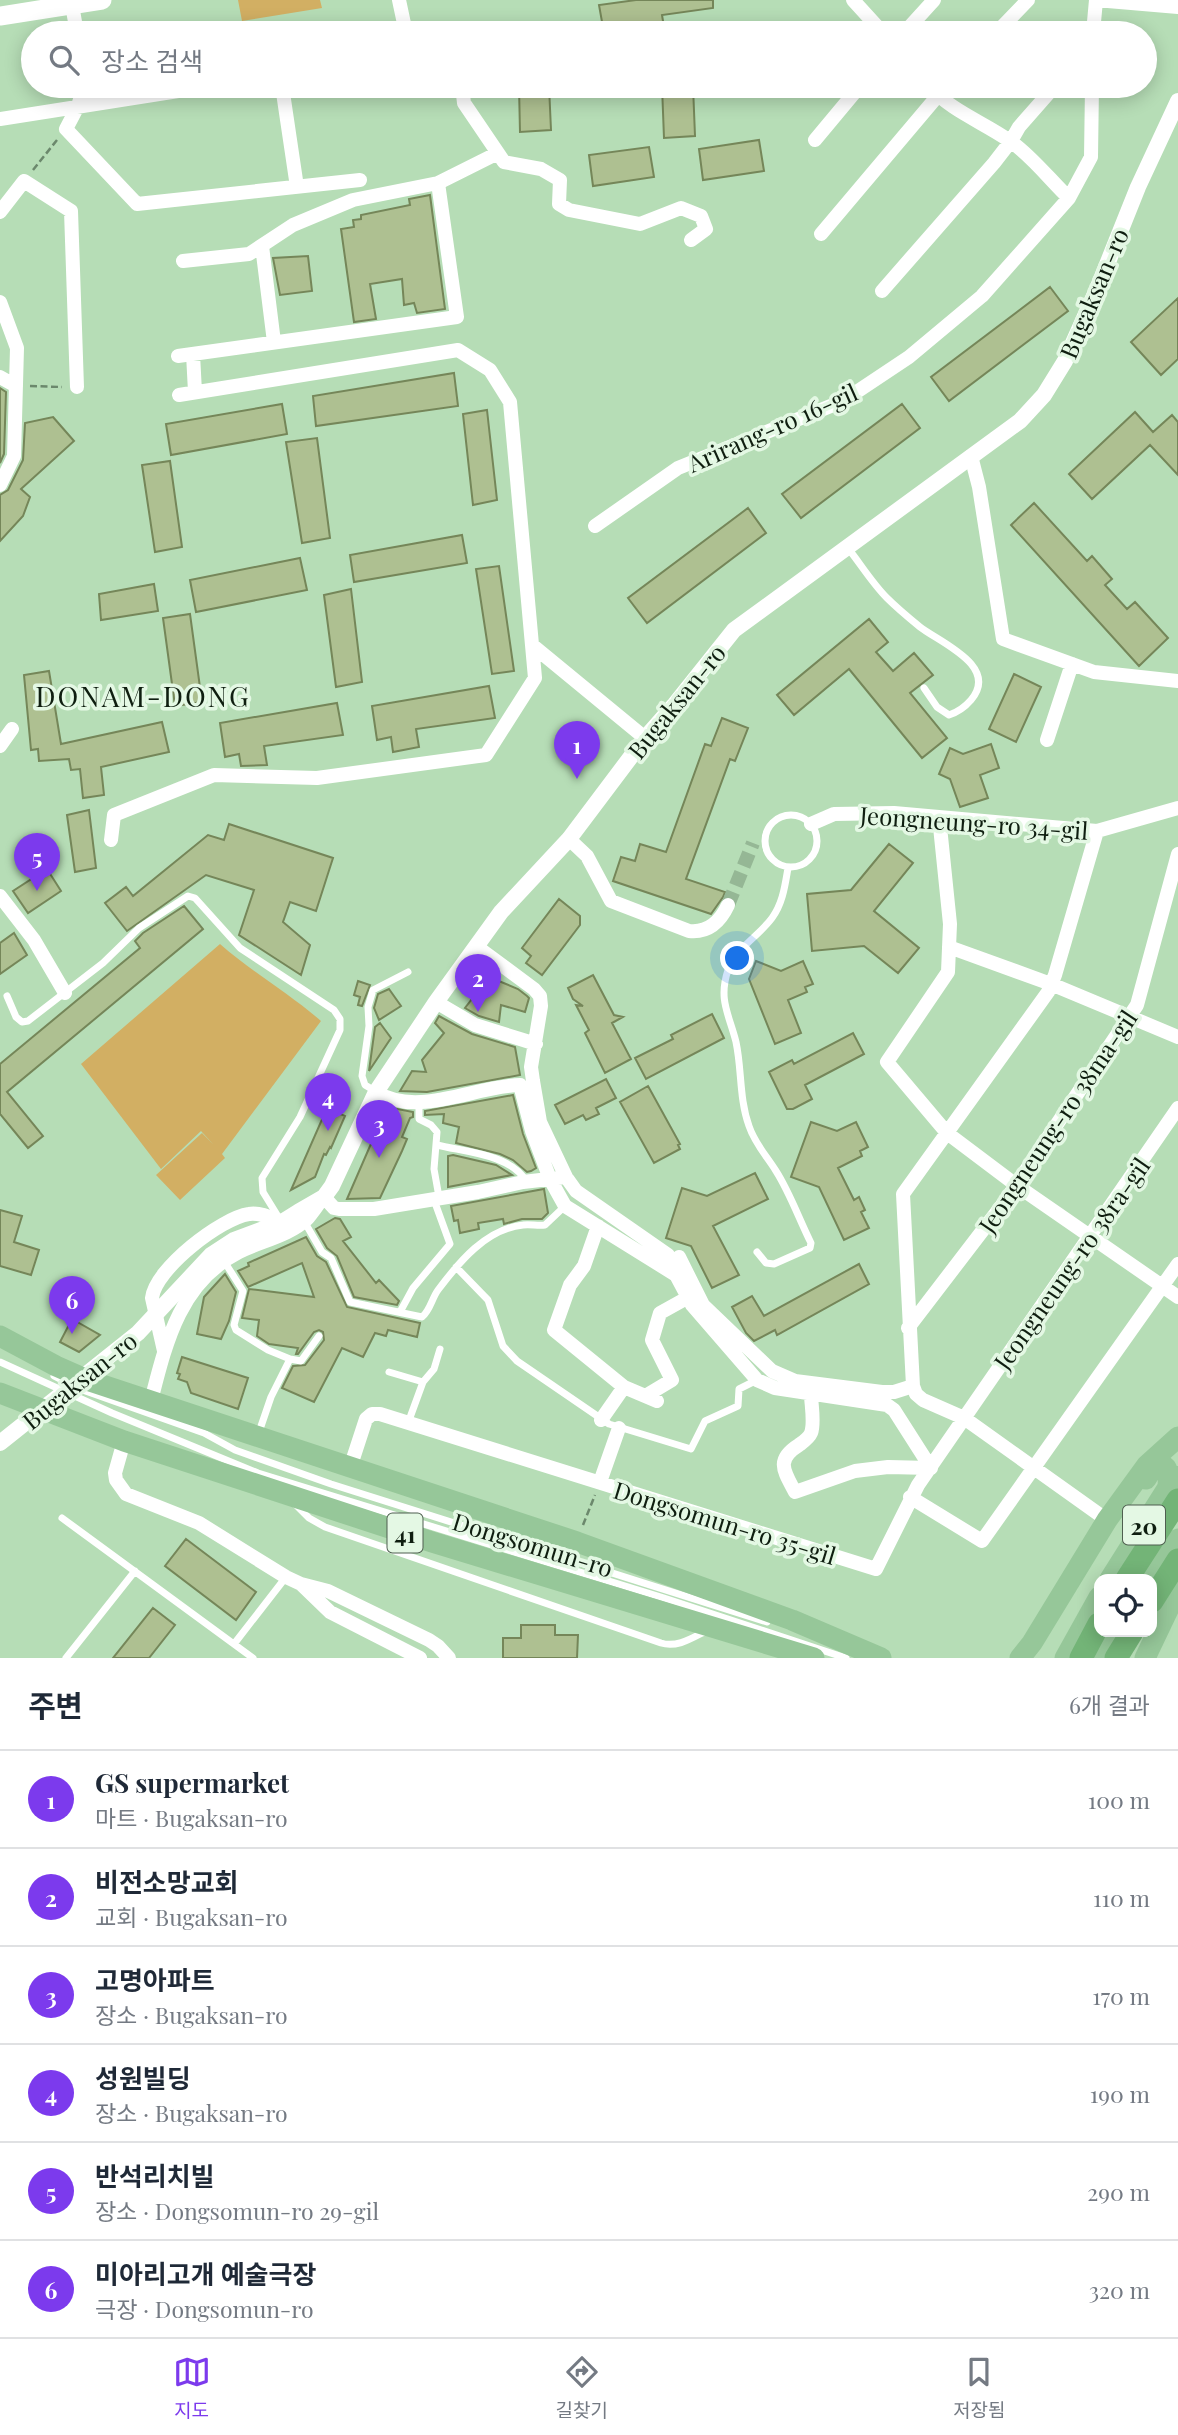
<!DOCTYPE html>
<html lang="ko">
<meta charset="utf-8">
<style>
body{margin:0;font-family:"Playfair Display","Noto Sans KR",serif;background:#f6f6f7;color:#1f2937}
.controls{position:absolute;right:21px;bottom:21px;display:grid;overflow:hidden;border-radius:14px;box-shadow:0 4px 18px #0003}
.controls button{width:63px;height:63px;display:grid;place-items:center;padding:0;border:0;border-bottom:2px solid #e0e1e3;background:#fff;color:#1f2937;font:35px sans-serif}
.you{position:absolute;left:738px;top:959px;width:24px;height:24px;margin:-18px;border:5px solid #fff;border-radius:50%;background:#1a73e8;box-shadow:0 0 0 10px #1a73e833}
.badge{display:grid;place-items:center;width:46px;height:46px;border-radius:50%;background:#7c3aed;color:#fff;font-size:23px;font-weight:700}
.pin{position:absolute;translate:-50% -58px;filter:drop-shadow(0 2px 4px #0008)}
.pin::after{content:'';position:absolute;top:37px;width:24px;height:21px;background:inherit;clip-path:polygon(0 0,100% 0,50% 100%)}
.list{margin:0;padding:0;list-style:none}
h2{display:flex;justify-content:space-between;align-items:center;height:91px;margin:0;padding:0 28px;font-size:30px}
h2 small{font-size:23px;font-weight:400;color:#747a83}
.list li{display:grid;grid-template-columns:46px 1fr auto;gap:21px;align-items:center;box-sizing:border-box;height:98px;padding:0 28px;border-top:2px solid #e0e1e3}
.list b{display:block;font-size:26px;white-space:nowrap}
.list p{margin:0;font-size:23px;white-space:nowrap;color:#747a83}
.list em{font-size:23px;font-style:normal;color:#747a83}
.icon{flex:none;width:38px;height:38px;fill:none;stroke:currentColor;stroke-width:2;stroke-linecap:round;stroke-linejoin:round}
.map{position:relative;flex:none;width:1178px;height:1658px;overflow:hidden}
.search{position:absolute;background:#fff;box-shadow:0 4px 18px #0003;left:21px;right:21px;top:21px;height:77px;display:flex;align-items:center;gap:18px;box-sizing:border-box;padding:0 24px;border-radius:38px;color:#747a83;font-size:26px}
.sheet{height:679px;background:#fff}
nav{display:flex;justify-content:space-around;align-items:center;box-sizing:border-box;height:98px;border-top:2px solid #e0e1e3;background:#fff;font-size:19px;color:#747a83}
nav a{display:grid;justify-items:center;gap:4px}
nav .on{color:#7c3aed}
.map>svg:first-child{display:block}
.green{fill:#d2af63}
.building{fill:#aec091;stroke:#758659;stroke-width:2}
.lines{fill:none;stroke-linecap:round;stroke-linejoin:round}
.minor-tunnel{stroke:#95b795;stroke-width:14;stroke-dasharray:14 7;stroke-linecap:butt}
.path{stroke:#6b886c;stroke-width:2.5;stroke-dasharray:7 3.5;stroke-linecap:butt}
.service{stroke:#fff;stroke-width:7}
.minor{stroke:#fff;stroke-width:14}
.tertiary{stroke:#fff;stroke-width:16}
.secondary{stroke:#fff;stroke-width:19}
.primary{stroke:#96c799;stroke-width:21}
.trunk{stroke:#73b477;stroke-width:23}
.labels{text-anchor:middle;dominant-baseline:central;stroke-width:7;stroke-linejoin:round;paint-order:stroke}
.shield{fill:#e4f8e4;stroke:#4f5f50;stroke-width:2}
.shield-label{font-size:23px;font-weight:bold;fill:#0f1e10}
.street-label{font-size:24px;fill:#0f1e10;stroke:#e4f8e4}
.quarter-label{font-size:28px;letter-spacing:2px;fill:#0f1e10;stroke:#e4f8e4}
</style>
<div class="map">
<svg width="1178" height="1658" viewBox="0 0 1178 1658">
<rect width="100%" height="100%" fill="#b6ddb6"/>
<path class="green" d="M238 0H320L322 8 242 21Z
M220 944C252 972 289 993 321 1021L222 1154 225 1158 180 1200 156 1175 202 1133 213 1144 201 1131 161 1169 81 1064Z"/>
<path class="building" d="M636 0H713V8L662 15 664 27 623 33H604L599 5Z
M519 86H549L551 130 520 132Z
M662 86H693L695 136 664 138Z
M759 140 764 171 703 180 699 149Z
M649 147 654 177 593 186 589 155Z
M430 195 445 309 417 313 414 303 404 305 402 279 370 284 376 319 354 322 341 229 354 227 353 220 361 219V215L410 205 409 199Z
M308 256 312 291 280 295 273 258Z
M1050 287 1068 311 949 401 931 377Z
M1178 298V359L1161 375 1131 342Z
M454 373 458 406 316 426 313 396Z
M0 388 6 392 4 454 0 463Z
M282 404 287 434 171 455 166 424Z
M902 404 920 428 801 518 782 494Z
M487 410 497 500 473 505 463 414Z
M1135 412 1153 432 1172 415 1178 422V475L1150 445 1092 499 1069 474Z
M53 417 74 441 21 489 30 497 23 516 0 541V495L8 490 23 460 25 423Z
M317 438 330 538 302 543 286 442Z
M170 461 182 547 155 552 142 465Z
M1034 503 1087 561 1092 556 1112 579 1105 585 1127 609 1135 602 1168 638 1139 666 1011 525Z
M748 508 766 533 647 623 628 598Z
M462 535 467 563 354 582 350 555Z
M300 558 307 590 196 612 190 580Z
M499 566 514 671 492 674 476 569Z
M154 584 158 611 101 620 99 594Z
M351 589 362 682 336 687 324 595Z
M190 614 202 702 175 706 163 618Z
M869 619 888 642 876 652 893 671 914 653 933 675 910 693 947 738 922 758 849 669 794 715 777 695Z
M49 671 61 744 162 722 169 752 101 767 104 795 83 798 80 769 71 770 69 759 39 761 38 749 31 750 24 675Z
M1014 674 1041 687 1016 742 989 729Z
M489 686 495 718 416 729 419 747 393 752 391 737 377 740 372 706Z
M337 703 343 735 264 746 267 765 241 766 239 754 225 757 220 723Z
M722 718 748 728 735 761 730 759 686 879 725 892 723 897 711 914 613 881 621 857 635 861 640 844 666 852 705 744 711 746Z
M991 744 999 768 980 775 988 798 960 807 950 779 939 774 950 748 963 754Z
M89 810 96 868 75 872 67 815Z
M229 824 333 858 316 911 290 902 283 922 310 945 301 975 239 935 254 890 206 875 127 931 105 903 126 887 133 896 208 835 224 840Z
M889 844 913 863 874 911 919 948 898 973 864 946 812 951 807 894 851 890Z
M47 869 61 891 28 913 13 891Z
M559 899 580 916V925L542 975 526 963 531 956 522 948Z
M184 906 203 929 7 1092 43 1136 28 1148 0 1114V1064L140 948 135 941 143 933Z
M14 933 27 955 0 974V943Z
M756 961 781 971 803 961 813 984 805 987 807 992 788 1000 801 1033 775 1044 749 979Z
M593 975 614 1015 623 1017 612 1023 631 1059 605 1073 585 1033 589 1030 576 1005 583 1006 573 999 568 988Z
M489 977 518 989 527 996 529 998 525 1012 501 1005 499 1022 479 1016 465 1008Z
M358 981 370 985 362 1006 358 1005 360 997 354 995Z
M389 989 401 1006 379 1020 374 1008 378 994Z
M712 1014 724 1038 646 1079 635 1058 673 1039 671 1035Z
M439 1016 472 1034 515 1047 520 1075 427 1092 400 1091 412 1071 426 1072 422 1060 444 1033 435 1023Z
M380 1023 391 1038 369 1071 375 1027Z
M853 1033 864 1054 805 1085 812 1099 793 1109H787L769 1072 792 1060 794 1064Z
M606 1079 616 1098 596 1108 599 1114 586 1120 583 1115 565 1124 555 1105Z
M648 1086 680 1144 678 1145 680 1149 654 1163 620 1102Z
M513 1095 523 1134 536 1168 531 1171 527 1172 513 1160 500 1154 456 1143 459 1127 443 1123 444 1114 425 1115V1111Z
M387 1107 413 1112V1117L410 1118 402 1137 407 1139 402 1151 380 1198 347 1199Z
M327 1108 345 1116 331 1148 330 1147 326 1155 324 1154 315 1177 291 1190Z
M811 1122 837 1131 856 1122 868 1147 860 1151 862 1156 838 1168 854 1200 859 1197 865 1210 861 1212 869 1228 844 1240 819 1187 791 1177Z
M453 1155 496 1165 512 1175 448 1187V1156Z
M755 1173 768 1199 713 1226 739 1275 712 1288 691 1246 666 1238 682 1188 707 1196Z
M544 1189 548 1213 542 1219H522L504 1224 503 1219 478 1223 479 1229 460 1233 458 1220 454 1221 451 1206Z
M0 1210 22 1216 14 1242 39 1250 31 1275 0 1266Z
M335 1218 340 1219 351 1237 343 1241 376 1283 379 1280 399 1301 397 1305 354 1297 337 1256 327 1248 316 1229Z
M306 1237 317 1256 326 1262 347 1307 420 1323 417 1337 388 1330 386 1336 375 1333 363 1357 342 1348 314 1402 282 1388 293 1366 305 1365 324 1340 323 1332 319 1330 314 1332 298 1354H296L298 1348 269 1344 257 1336 259 1320 242 1318 249 1289 314 1297 302 1263 248 1287 238 1271 249 1266 248 1263Z
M859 1264 869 1284 777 1335 775 1330 754 1341 746 1333 732 1307 752 1296 764 1316Z
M225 1274 236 1292 229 1321 221 1339 197 1334 204 1297Z
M72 1319 100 1335 79 1352 60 1342Z
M182 1357 248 1378 238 1409 191 1393 187 1382 178 1379 180 1374 177 1373Z
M186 1539 256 1592 236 1620 165 1566Z
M153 1608 175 1625 149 1658H113Z
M521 1625H555V1635H578L577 1658H503V1638H521Z"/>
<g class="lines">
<path class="minor-tunnel" d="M728 905 753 843"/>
<path class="path" d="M33 170 57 140
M30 386 62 387
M583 1525 595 1495"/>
<path class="service" d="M847 547C860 563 872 583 887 598 897 608 909 618 920 627 939 642 1000 666 971 700 965 707 958 712 949 715L937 707 924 688
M765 841a26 26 0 1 1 52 0a26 26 0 1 1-52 0Z
M7 996 16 1017 22 1022 28 1021 103 963 139 928 188 896 195 898 240 948 334 1010 340 1019V1030L300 1117 262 1178 263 1192 279 1218
M375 1091 365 1085 362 1076 369 1026 368 1007 373 990 408 972
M419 1102V1119L431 1125 437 1132 434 1169 439 1197
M437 1145C465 1152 510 1154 526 1181
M304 1221 322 1252 331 1258 350 1302 422 1317C430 1311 432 1298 438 1290 459 1262 486 1229 523 1225 530 1224 538 1226 545 1225L565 1206
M757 1252 766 1263 774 1264 810 1248 811 1243C799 1219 790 1193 776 1171 766 1155 755 1144 749 1126 739 1098 742 1070 736 1042 729 1014 718 1000 728 970 737 947 758 937 772 918 783 903 785 885 788 868
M224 1261 243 1291 234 1325 236 1330 268 1350 290 1359
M456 1267 488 1300 503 1346 517 1361 609 1424 691 1449 705 1421 738 1406 739 1389 757 1380
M400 1312 413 1288 450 1244 434 1200
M0 1362 112 1413 258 1473 664 1598 846 1658
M389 1372 423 1382 434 1369 440 1349
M54 1376 77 1388 204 1433 235 1450 331 1484 767 1622
M408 1423 423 1382
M258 1435 271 1397 290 1359 301 1361 319 1336
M294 1503 309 1518 325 1527 661 1643C677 1648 692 1638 706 1631
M62 1518 253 1658
M234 1644 286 1577
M66 1658 135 1571"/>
<path class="minor" d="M399 0 406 33
M853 0 883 33
M1096 0 1178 7
M72 5 77 33
M904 33 934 0
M996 33 1028 0
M1093 33 1096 0
M84 86 78 106 66 129 137 204 360 180
M282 86 297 187
M462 86 464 103 504 162 541 169 560 180 559 204 569 210 640 224 681 208 701 216 706 229 691 240
M929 86C951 111 983 122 1010 141 1031 155 1051 181 1069 198
M0 119 210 86
M815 140 860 86
M0 212 24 181 71 211 77 387
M821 234 946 86
M262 246 274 342
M183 261 249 254 293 225 353 200 438 183 498 153
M882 291 994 163 1011 141 1019 127 1055 86
M0 302 17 348 14 456 0 485
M193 354 195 392
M178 356 457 317 438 183
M0 377 16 386
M179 395 458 350 490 370 510 402 532 645 645 738
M971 456 979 487 1003 639 1094 672 1178 681
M595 526 678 468 843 401 909 357 982 296 1069 198 1091 157 1092 86
M1047 740 1072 664
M0 746 12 729
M939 817 950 924 948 972 887 1062 947 1133 1016 1185 1178 1297
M811 824 834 814 894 813 1097 831 1178 808
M1097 831 1055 975 1048 992 903 1194 913 1386 916 1394 923 1400 964 1418 1107 1520
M569 839 587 856 611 901 689 931C708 933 720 922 728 905
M111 840 114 815 214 775 317 778 486 755 535 678 532 645
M0 896 34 940 65 993
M476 946 534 989 540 996 541 1006 531 1067 533 1081 540 1122 566 1177 576 1191 668 1255 678 1276
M949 947 1051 984 1178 1037
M436 1002 475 1025 536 1044
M376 1092C417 1118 475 1086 520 1085L532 1131 550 1179 565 1206 676 1275 692 1305 757 1380 775 1388 887 1405 894 1410 931 1468
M598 1226 584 1266 570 1285 554 1330 624 1387
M679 1257 703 1305 772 1371 795 1381 882 1392H894L913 1386
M908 1328 1006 1200 1137 1005 1178 854
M164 1351 152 1298C155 1269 221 1218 249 1214 260 1212 272 1218 282 1222
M811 1394C811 1404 815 1423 811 1433 809 1438 803 1442 799 1445 775 1460 784 1471 795 1492L855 1471 888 1467 931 1468
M647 1395 672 1380 652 1340 660 1313 687 1298
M151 1401C166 1342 180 1282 239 1252 261 1241 289 1236 307 1219 313 1212 318 1204 324 1197L334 1208 339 1209H374L478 1192 523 1182 566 1177
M601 1420 624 1387 657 1401
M124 1441 115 1473 116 1480 126 1494 199 1523 286 1577 301 1584 328 1591 429 1640 438 1646 449 1658
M350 1468 366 1419 372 1414H380L876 1569 918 1485 1178 1108
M600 1482 619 1428
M910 1497 982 1541 1178 1264
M301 1584 330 1612 420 1658"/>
<path class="tertiary" d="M0 1443 138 1333 211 1255 234 1240 282 1222 298 1212 324 1197 332 1186 376 1092 436 1002 501 912 569 839 645 738 675 704 734 630 1020 421 1044 395 1065 361 1098 287 1138 187 1178 101"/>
<path class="secondary" d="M0 16 102 0"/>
<path class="primary" d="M0 1336 56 1366 90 1381 577 1542 792 1620 881 1658
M0 1393 124 1441 432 1542 814 1658
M1146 1479 1154 1466 1161 1464C1171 1469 1168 1478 1168 1488
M1110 1579 1175 1476
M1151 1579 1178 1539
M1020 1658 1032 1643 1107 1520 1147 1465 1178 1437
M1065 1658 1099 1597
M1102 1658 1117 1632
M1145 1658 1178 1589"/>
<path class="trunk" d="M1127 1579 1178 1500
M1152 1601 1178 1560
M1081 1658 1099 1624
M1116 1658 1132 1632"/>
</g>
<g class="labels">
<g class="shield">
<rect x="1123" y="1505.5" width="42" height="39" rx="5"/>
<rect x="387.5" y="1513.5" width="35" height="39" rx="5"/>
</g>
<g class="shield-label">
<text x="1144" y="1525">20</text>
<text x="405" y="1533">41</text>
</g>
<g class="street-label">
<text transform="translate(1093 293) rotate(-67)">Bugaksan-ro</text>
<text transform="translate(772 427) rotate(-24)">Arirang-ro 16-gil</text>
<text transform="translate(676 701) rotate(-51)">Bugaksan-ro</text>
<text transform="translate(974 822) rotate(4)">Jeongneung-ro 34-gil</text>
<text transform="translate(1057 1121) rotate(-56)">Jeongneung-ro 38ma-gil</text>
<text transform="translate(1071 1263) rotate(-55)">Jeongneung-ro 38ra-gil</text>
<text transform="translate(79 1380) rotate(-39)">Bugaksan-ro</text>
<text transform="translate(725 1522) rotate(17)">Dongsomun-ro 35-gil</text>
<text transform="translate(533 1544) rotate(17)">Dongsomun-ro</text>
</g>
<g class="quarter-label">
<text x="143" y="695">DONAM-DONG</text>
</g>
</g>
</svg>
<div class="controls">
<button><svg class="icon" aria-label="locate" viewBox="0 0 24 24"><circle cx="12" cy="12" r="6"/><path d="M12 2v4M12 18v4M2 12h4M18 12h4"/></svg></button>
</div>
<div class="you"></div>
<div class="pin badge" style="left:577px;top:779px">1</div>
<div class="pin badge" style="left:478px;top:1012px">2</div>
<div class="pin badge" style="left:379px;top:1158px">3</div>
<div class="pin badge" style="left:328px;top:1131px">4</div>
<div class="pin badge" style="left:37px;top:891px">5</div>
<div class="pin badge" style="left:72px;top:1334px">6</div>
<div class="search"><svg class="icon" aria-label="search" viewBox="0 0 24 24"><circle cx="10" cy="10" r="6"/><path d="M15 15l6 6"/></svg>장소 검색</div>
</div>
<section class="sheet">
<h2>주변<small>6개 결과</small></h2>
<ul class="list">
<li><span class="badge">1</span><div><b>GS supermarket</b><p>마트 · Bugaksan-ro</p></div><em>100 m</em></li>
<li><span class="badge">2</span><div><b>비전소망교회</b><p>교회 · Bugaksan-ro</p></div><em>110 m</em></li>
<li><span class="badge">3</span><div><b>고명아파트</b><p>장소 · Bugaksan-ro</p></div><em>170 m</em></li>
<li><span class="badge">4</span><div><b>성원빌딩</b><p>장소 · Bugaksan-ro</p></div><em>190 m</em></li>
<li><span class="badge">5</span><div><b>반석리치빌</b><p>장소 · Dongsomun-ro 29-gil</p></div><em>290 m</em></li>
<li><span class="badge">6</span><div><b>미아리고개 예술극장</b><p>극장 · Dongsomun-ro</p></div><em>320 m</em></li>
</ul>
</section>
<nav>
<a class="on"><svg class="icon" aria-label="map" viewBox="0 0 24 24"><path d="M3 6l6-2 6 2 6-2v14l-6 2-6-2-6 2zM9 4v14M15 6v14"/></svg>지도</a>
<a><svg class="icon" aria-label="directions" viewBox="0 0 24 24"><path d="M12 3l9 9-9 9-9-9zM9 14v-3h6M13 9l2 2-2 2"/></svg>길찾기</a>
<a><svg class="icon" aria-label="saved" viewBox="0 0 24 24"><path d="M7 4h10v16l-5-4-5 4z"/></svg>저장됨</a>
</nav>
